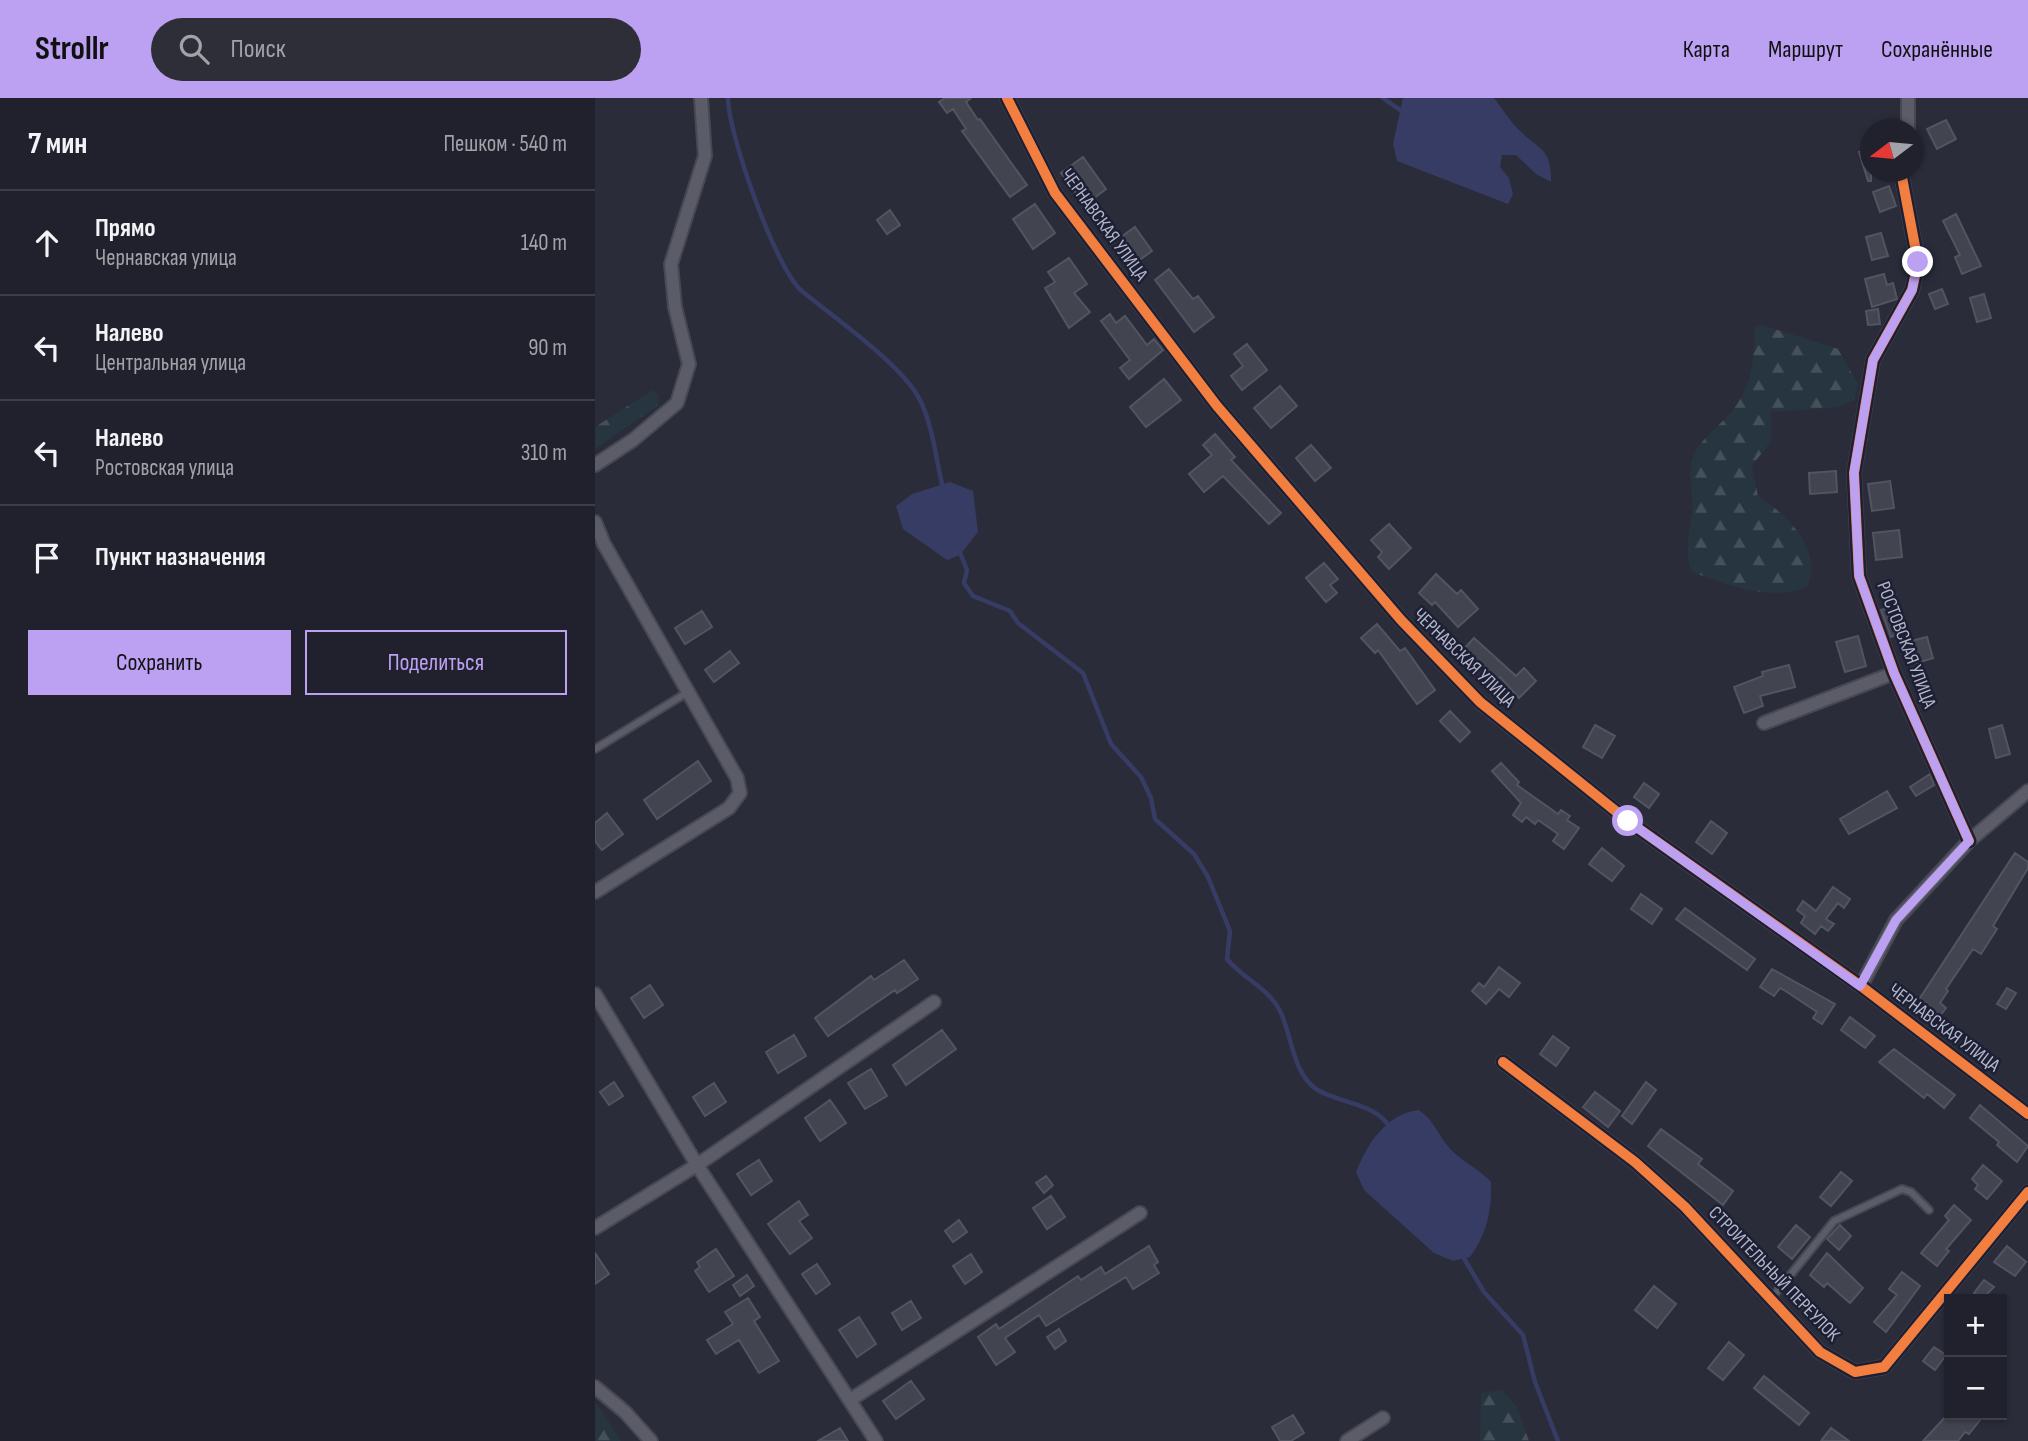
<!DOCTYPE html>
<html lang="ru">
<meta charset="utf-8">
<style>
body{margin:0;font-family:"Sofia Sans Condensed",sans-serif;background:#2d2e38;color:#f1f3f6}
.controls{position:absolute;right:21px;bottom:21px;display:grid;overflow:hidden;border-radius:0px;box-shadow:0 2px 5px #0004}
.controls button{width:63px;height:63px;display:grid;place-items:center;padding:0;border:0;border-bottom:2px solid #3d3e48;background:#20212c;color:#f1f3f6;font:35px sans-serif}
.compass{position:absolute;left:1265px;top:21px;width:63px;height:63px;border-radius:50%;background:#20212c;box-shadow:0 2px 5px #0004;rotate:254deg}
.stop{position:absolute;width:21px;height:21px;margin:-16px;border:5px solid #bca0f2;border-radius:50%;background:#fff}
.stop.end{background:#bca0f2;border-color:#fff;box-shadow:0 2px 7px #0008}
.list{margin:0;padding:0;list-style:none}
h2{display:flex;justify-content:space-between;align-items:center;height:91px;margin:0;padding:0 28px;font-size:30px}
h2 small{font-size:23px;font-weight:400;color:#a2a3a9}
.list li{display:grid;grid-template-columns:46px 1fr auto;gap:21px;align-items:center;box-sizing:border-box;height:105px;padding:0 28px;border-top:2px solid #3d3e48}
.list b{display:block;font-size:26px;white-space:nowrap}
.list p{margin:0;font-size:23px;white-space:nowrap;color:#a2a3a9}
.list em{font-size:23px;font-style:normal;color:#a2a3a9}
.actions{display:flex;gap:14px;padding:21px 28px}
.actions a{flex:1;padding:16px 0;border:2px solid #bca0f2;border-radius:0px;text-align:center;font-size:24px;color:#bca0f2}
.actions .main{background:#bca0f2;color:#111}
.icon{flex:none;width:38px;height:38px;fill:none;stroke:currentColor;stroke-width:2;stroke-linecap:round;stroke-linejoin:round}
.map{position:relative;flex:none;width:1433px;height:1343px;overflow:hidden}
header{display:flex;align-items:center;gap:42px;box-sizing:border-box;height:98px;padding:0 35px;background:#bca0f2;color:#111}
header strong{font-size:33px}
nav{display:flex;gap:38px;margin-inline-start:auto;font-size:24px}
.search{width:490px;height:63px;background:#2d2e38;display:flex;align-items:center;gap:18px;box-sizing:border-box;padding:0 24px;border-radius:38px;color:#a2a3a9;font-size:26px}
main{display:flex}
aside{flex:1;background:#20212c}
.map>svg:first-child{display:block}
.forest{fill:url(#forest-firs)}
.water{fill:#363c63}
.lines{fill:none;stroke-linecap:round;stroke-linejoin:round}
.stream{stroke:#363c63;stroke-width:4.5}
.building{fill:#42444f;stroke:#525461;stroke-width:2}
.service-casing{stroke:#464853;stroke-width:10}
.minor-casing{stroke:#464853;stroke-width:16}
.service{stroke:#5b5c67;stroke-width:6}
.minor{stroke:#5b5c67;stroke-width:12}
.cycleway-casing{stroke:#1d2035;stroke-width:15}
.cycleway{stroke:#f27e40;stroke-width:10}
.route{stroke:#bca0f2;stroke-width:9}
.labels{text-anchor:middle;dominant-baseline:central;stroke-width:5;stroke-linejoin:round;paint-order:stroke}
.street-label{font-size:19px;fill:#b4b7ca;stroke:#1d2035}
</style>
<header>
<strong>Strollr</strong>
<div class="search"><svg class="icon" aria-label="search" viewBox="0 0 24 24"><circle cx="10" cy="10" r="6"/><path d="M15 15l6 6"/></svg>Поиск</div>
<nav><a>Карта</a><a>Маршрут</a><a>Сохранённые</a></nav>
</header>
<main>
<aside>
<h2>7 мин<small>Пешком · 540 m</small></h2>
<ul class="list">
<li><svg class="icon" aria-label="ahead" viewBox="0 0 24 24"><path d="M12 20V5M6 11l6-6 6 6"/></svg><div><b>Прямо</b><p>Чернавская улица</p></div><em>140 m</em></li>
<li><svg class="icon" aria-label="left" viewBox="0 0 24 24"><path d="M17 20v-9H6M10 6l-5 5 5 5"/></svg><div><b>Налево</b><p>Центральная улица</p></div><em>90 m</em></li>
<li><svg class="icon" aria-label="left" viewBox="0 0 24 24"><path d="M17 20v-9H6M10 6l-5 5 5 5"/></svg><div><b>Налево</b><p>Ростовская улица</p></div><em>310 m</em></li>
<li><svg class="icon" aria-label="arrive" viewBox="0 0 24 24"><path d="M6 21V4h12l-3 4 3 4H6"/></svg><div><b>Пункт назначения</b></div></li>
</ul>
<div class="actions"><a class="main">Сохранить</a><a>Поделиться</a></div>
</aside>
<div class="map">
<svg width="1433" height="1343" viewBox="0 0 1433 1343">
<defs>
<pattern id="forest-firs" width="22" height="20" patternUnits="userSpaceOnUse" patternTransform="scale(1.75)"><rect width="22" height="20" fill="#273540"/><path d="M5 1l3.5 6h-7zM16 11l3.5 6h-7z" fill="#44505a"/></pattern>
</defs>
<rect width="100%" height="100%" fill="#2a2c3a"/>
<path class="forest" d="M1167 227 1243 251 1263 286 1259 302 1244 309 1176 314V343L1157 368 1163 398C1192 417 1229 452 1212 489 1174 504 1133 487 1097 474 1089 455 1094 435 1097 415 1099 396 1091 375 1099 356 1105 344 1118 332 1128 323 1156 296 1160 267 1159 229Z
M58 292 64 297 62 308 0 351V329Z
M907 1292 922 1309 934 1343H885L886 1295Z
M0 1306 7 1313 26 1343H0Z"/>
<path class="water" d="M808 0H899C907 10 914 22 923 31 944 53 957 49 956 84L941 76 921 57H907L905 69 914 80 918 96 913 106 802 63 798 46Z
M355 384 378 393 383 434 365 457 352 462 308 431 301 408 317 396Z
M824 1012C840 1024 841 1033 852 1047 863 1062 884 1070 896 1084 897 1112 892 1136 875 1159L858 1163 839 1155 769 1092 761 1074C772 1046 792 1015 824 1012Z"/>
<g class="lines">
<path class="stream" d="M133 0C133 35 181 172 207 193 239 220 307 266 325 302 338 328 341 362 348 390
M788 0 805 12
M364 452 372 472 369 485 378 498 415 513 423 525 488 575 516 646 546 679 556 700 560 721 599 756 613 779 635 833 632 861C648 881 673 889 685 913 697 937 697 974 721 991 744 1006 781 1004 796 1031
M867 1157 889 1194 928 1237 940 1284 963 1343"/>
</g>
<path class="building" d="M350 0H376L371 4 383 22 385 21 432 87 415 99 367 33 371 31 358 11 352 15 344 4Z
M1351 22 1361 41 1342 51 1332 31Z
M1276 51V83H1273L1264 54Z
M488 59 511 91 490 107 466 75Z
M1294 88 1301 108 1285 114 1278 94Z
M440 106 460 135 438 151 418 121Z
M295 112 305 127 292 136 282 122Z
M1361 116 1386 168 1367 176 1360 159 1365 157 1348 123Z
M540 129 557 153 543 163 526 139Z
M1286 135 1293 158 1277 162 1271 139Z
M474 160 492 186 479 195 495 214 474 230 450 190 460 184 453 174Z
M574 171 598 201 603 198 619 219 599 234 560 182Z
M1289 176 1292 187 1298 185 1302 201 1277 209 1270 181Z
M1347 191 1353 206 1340 211 1334 196Z
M1389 196 1396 220 1382 224 1375 200Z
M1283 211 1285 226 1273 227 1271 213Z
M515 216 521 225 530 218 552 247 559 241 568 252 534 281 525 270 535 262 506 223Z
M652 246 672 272 647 292 636 278 648 268 639 256Z
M569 281 586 302 551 329 535 309Z
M685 288 702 308 676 330 659 310Z
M620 336 640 359 636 362 686 415 674 426 628 378 609 394 594 376 617 357 608 347Z
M716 347 736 370 720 383 701 360Z
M1241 373 1242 394 1215 396 1214 375Z
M1295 383 1299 410 1277 413 1273 386Z
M794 426 816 450 794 471 783 459 787 454 776 442Z
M1304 432 1307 459 1281 462 1278 435Z
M729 465 743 481 735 487 742 495 731 504 711 480Z
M841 476 862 496 866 492 883 511 863 529 840 504 837 507 824 495Z
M1296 508 1307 535 1296 539 1286 512Z
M107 513 117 529 90 546 80 530Z
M782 526 805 553 810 550 840 592 822 606 783 552 780 555 766 540Z
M1263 538 1271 568 1250 574 1241 544Z
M1332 539 1338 560 1322 565 1316 543Z
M879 540 921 578 929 570 941 583 924 600 905 579 903 581 868 552Z
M135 553 144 565 119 584 110 572Z
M1194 567 1200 589 1165 598 1168 608 1149 615 1139 589 1168 578 1167 574Z
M855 613 875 634 865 644 845 623Z
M1000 627 1020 638 1007 660 988 649Z
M1407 627 1415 656 1401 660 1394 631Z
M103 663 116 683 62 721 49 702Z
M906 665 924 684 922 687 963 716 966 712 975 718 972 722 984 730 969 751 958 743 963 736 943 722 940 726 931 719 927 724 918 717 926 705 897 673Z
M1335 676 1339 687 1321 698 1315 689Z
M1049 685 1064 696 1054 710 1039 699Z
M1292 693 1302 710 1254 736 1245 721Z
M12 715 28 736 7 752 0 743V725Z
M1116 723 1132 735 1117 756 1101 744Z
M1007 750 1029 768 1017 783 994 766Z
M1420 755 1433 764V770L1398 828 1402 831 1386 856 1378 851 1351 891 1353 893 1345 905 1351 910 1345 918 1323 903Z
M1238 789 1255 801 1249 810 1243 805 1231 821 1239 826 1233 833 1226 828 1220 836 1206 825 1210 818 1202 812 1208 803 1221 813Z
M1046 796 1067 811 1057 826 1036 811Z
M1090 810 1160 861 1152 872 1081 821Z
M309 862 323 881 302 895 300 892 233 938 220 920 276 878 279 882Z
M904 869 925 885 914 899 904 891 891 906 877 893 884 885 889 889Z
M1177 871 1240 906 1227 926 1218 920 1222 914 1189 892 1185 890 1179 898 1165 889Z
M55 887 68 907 49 920 36 900Z
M1412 890 1421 895 1411 911 1402 906Z
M1255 919 1280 938 1270 950 1246 932Z
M347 932 361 951 311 987 298 967Z
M199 937 211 958 183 975 171 954Z
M958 938 974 950 961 968 945 956Z
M1299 951 1360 997 1349 1010 1332 996 1329 1000 1284 964Z
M276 971 292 998 270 1011 253 985Z
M19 984 28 998 14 1007 5 994Z
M1051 984 1061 992 1037 1026 1027 1018Z
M119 985 131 1004 110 1018 98 999Z
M1000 994 1025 1013 1013 1029 988 1009Z
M235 1002 251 1025 225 1043 210 1020Z
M1385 1007 1433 1048 1422 1064 1402 1047 1404 1044 1375 1020Z
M1066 1031 1107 1061 1103 1066 1138 1093 1128 1107 1053 1048Z
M164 1062 177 1083 156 1097 142 1076Z
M1388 1067 1407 1083 1392 1101 1380 1091 1383 1087 1377 1081Z
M1246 1074 1257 1083 1236 1108 1225 1099Z
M451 1078 458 1087 449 1095 441 1085Z
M456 1098 470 1119 452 1131 438 1110Z
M204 1103 213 1117 204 1123 217 1140 195 1156 173 1126Z
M1359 1107 1376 1122 1351 1151 1354 1153 1342 1168 1326 1155 1354 1122 1350 1118Z
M364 1122 372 1134 358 1144 350 1133Z
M1201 1127 1215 1139 1197 1161 1183 1149Z
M1245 1127 1256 1138 1244 1152 1232 1141Z
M554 1148 563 1164 559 1167 564 1175 538 1191 531 1179 451 1228 444 1217 410 1240 420 1254 401 1267 383 1239 401 1226 404 1231 483 1178 486 1182 506 1169 510 1176Z
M1412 1148 1431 1164 1420 1178 1399 1164Z
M121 1151 139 1178 114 1194 100 1173 105 1169 102 1164Z
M0 1155 14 1176 0 1186Z
M1232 1155 1268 1190 1255 1205 1232 1185 1229 1189 1215 1177Z
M376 1156 387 1174 370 1186 358 1168Z
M222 1166 235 1186 221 1196 207 1176Z
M1307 1174 1325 1188 1291 1234 1279 1224 1302 1197 1294 1191Z
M152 1177 159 1188 145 1198 138 1187Z
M1389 1182 1399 1189 1387 1201 1379 1195Z
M1059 1188 1081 1206 1062 1230 1040 1212Z
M153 1200 165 1219 159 1223 184 1263 164 1275 144 1242 121 1256 112 1242 138 1226 130 1214Z
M316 1203 326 1220 307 1232 297 1215Z
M264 1219 281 1246 262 1259 244 1232Z
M464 1231 471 1243 460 1251 452 1239Z
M1134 1244 1149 1257 1128 1282 1113 1270Z
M1339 1249 1351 1257 1340 1272 1328 1263Z
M1169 1278 1214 1315 1204 1327 1159 1290Z
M316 1283 329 1301 301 1321 288 1303Z
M698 1317 709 1335 696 1343H685L677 1329Z
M1352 1317H1389L1374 1336 1370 1334 1363 1343H1328Z
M245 1330 253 1343H223Z
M1236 1330 1254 1343H1226Z"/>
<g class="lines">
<g class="service-casing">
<path id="service" d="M0 651 93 594
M1176 1201 1239 1123 1307 1091 1316 1094 1334 1112"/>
</g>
<g class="minor-casing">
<path id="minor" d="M412 0 460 95 622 308 806 522 885 604 1033 723 1266 888 1433 1016
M1313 0V32
M1306 74 1323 164 1317 192 1278 262 1259 375 1264 478 1299 575 1374 743
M0 367 38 342 82 305 94 266 80 209 76 166 110 58 106 0
M0 424 9 446 142 680 145 695 134 710 0 794
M1169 625 1299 575
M1266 888 1301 822 1374 743 1433 693
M0 896 102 1067 281 1343
M908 964 1040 1064 1090 1109 1225 1254 1260 1274 1289 1269 1433 1094
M0 1130 102 1067 339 904
M0 1289 30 1314 56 1343
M255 1302 545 1115
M752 1343 788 1320"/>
</g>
<use href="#service" class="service"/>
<use href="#minor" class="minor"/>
<g class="cycleway-casing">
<path id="cycleway" d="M412 0 460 95 622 308 806 522 885 604 1033 723 1266 888 1433 1016
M1306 74 1323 164 1317 192 1278 262 1259 375 1264 478 1299 575 1374 743
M908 964 1040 1064 1090 1109 1225 1254 1260 1274 1289 1269 1433 1094"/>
</g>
<use href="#cycleway" class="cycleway"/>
</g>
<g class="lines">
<path class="route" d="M1033 723 1265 888 1301 822 1374 743 1299 575 1264 478 1259 375 1278 262 1317 192 1323 164"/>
</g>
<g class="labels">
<g class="street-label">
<text transform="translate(509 127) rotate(54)">ЧЕРНАВСКАЯ УЛИЦА</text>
<text transform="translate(1311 547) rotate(69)">РОСТОВСКАЯ УЛИЦА</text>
<text transform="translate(869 560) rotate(44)">ЧЕРНАВСКАЯ УЛИЦА</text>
<text transform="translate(1349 930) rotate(37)">ЧЕРНАВСКАЯ УЛИЦА</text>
<text transform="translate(1179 1176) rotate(46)">СТРОИТЕЛЬНЫЙ ПЕРЕУЛОК</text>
</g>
</g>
</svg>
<div class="controls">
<button>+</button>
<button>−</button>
</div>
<svg class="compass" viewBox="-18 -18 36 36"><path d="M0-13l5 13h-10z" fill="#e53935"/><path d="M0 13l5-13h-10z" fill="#a2a3a9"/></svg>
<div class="stop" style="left:1033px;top:723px"></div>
<div class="stop end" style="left:1323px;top:164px"></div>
</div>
</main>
